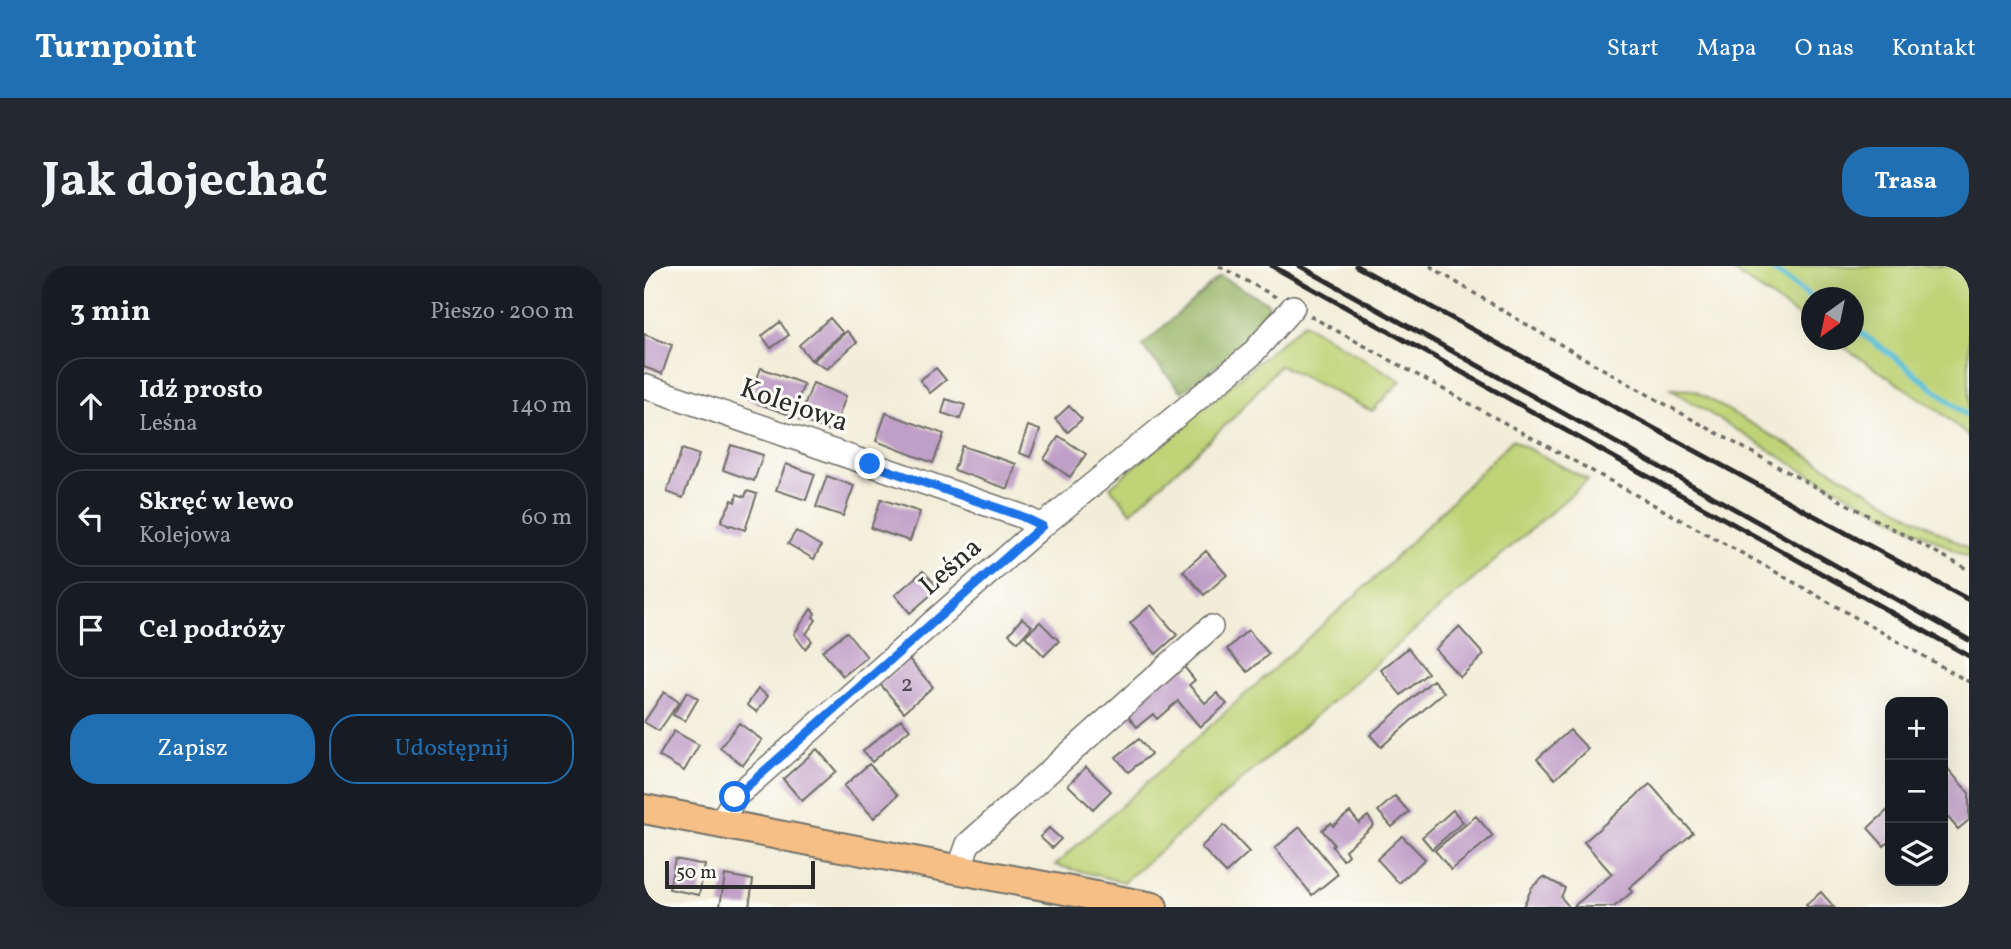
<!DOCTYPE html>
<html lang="pl">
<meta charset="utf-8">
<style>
body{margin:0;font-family:Vollkorn,serif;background:#242831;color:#f1f3f6}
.controls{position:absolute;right:21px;bottom:21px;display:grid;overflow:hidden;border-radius:14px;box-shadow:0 7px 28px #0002}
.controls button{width:63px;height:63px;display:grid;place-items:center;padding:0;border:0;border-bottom:2px solid #363941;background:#171b24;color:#f1f3f6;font:35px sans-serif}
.compass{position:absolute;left:1157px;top:21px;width:63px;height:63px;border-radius:50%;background:#171b24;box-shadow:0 7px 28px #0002;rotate:213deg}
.scale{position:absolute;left:21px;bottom:18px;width:150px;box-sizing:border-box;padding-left:7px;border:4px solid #2b2b2b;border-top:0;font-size:19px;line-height:24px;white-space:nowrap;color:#2b2b2b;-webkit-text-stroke:5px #fdfcf7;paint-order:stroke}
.stop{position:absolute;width:21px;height:21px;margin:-16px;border:5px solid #1a73e8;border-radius:50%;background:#fff}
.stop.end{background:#1a73e8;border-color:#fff;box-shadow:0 2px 7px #0008}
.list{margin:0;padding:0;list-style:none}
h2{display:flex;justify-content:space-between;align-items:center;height:91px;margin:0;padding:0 28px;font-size:30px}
h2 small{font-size:23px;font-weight:400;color:#9ea1a6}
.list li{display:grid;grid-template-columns:46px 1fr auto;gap:21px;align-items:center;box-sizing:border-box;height:98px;margin:0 14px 14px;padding:0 14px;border:2px solid #363941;border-radius:28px}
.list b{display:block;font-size:26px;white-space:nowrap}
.list p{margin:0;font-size:23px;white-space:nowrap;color:#9ea1a6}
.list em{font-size:23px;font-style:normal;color:#9ea1a6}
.actions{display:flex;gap:14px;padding:21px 28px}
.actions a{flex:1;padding:16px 0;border:2px solid #1f6fb2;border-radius:28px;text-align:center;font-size:24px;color:#1f6fb2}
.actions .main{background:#1f6fb2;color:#fff}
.icon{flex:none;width:38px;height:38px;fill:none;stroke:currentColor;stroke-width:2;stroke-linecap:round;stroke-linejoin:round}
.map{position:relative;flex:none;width:1325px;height:641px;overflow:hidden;border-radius:28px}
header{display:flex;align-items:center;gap:42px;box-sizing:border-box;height:98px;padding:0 35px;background:#1f6fb2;color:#fff}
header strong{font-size:33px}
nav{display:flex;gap:38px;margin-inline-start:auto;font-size:24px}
.intro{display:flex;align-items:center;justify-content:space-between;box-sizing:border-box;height:168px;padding:0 42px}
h1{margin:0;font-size:49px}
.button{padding:18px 32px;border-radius:28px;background:#1f6fb2;color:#fff;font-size:24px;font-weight:700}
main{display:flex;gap:42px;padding:0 42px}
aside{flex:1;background:#171b24;border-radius:28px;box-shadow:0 7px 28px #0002}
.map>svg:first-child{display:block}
.green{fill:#c0d377;stroke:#767f51;stroke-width:2}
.forest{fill:#98b568;stroke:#62704a;stroke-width:2}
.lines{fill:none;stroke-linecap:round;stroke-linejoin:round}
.stream{stroke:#58bfd6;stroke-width:6}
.building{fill:#bf9ec7}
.minor-casing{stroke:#706f68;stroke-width:26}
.major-casing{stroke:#706f68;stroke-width:32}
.path{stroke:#706f68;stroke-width:3.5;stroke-dasharray:5 5;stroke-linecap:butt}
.minor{stroke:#fff;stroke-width:23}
.major{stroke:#f5bf86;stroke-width:28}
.rail{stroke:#2b2b2b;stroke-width:5}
.route{stroke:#1a73e8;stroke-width:9}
.labels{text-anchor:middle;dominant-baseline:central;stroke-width:6;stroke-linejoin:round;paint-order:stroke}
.number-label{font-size:24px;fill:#504852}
.street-label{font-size:28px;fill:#2b2b2b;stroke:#fdfcf7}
</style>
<header>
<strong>Turnpoint</strong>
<nav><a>Start</a><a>Mapa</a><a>O nas</a><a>Kontakt</a></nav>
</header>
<div class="intro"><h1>Jak dojechać</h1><a class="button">Trasa</a></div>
<main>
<aside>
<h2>3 min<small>Pieszo · 200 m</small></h2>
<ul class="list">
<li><svg class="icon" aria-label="ahead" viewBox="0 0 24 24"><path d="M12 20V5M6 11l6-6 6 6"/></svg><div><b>Idź prosto</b><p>Leśna</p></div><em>140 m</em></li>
<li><svg class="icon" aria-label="left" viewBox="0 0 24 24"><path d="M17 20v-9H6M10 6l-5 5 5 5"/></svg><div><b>Skręć w lewo</b><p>Kolejowa</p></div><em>60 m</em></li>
<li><svg class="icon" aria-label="arrive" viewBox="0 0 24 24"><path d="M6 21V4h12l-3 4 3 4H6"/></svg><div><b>Cel podróży</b></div></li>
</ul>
<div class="actions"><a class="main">Zapisz</a><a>Udostępnij</a></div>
</aside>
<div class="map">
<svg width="1325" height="641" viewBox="0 0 1325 641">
<rect width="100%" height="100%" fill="#fdfcf7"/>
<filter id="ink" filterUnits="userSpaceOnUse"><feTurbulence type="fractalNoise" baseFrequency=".0143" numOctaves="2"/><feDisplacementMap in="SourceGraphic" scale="14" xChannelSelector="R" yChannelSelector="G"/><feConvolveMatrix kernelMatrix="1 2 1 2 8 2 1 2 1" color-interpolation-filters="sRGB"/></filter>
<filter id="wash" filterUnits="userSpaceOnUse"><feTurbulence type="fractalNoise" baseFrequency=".00686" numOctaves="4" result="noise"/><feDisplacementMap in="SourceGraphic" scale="28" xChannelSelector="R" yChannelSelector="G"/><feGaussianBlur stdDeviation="1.57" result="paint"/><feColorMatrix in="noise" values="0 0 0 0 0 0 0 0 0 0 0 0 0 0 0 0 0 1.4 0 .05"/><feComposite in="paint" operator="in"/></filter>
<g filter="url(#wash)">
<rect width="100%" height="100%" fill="#f1edd8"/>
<path class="green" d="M1082 0H1325V171L1296 146 1189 74H1210V32H1168L1167 59Z
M660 57 757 115 728 145 636 99 590 151 487 246 466 221Z
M1026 123 1049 124 1325 283V292L1158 204Z
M868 174 944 214 480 616 411 599 732 311Z"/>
<path class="forest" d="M576 10 624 37 628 52 593 84 538 126 498 80Z"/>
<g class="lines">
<path class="stream" d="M1124 0 1168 32
M1210 62 1249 90 1325 151"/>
</g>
<g id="blocks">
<path class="building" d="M186 52 199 67 167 94 155 79Z
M136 56 145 69 127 82 118 70Z
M203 65 213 76 183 103 169 95Z
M0 68 28 79 18 108 0 101Z
M117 102 160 118 148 150 105 134Z
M292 102 302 114 286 127 276 114Z
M169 117 202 130 189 166 155 154Z
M302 133 321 139 316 153 298 147Z
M425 140 438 153 424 166 411 153Z
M242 147 300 168 289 197 232 175Z
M384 160 396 164 386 191 375 187Z
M415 170 442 188 426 211 400 193Z
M87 179 119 189 110 215 79 204Z
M318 180 372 198 364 223 310 204Z
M38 183 55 189 39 232 23 226Z
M142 198 171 208 162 234 132 224Z
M183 210 210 220 199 250 172 241Z
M103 225 113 228 101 264 87 259 85 260 77 255 88 234 91 236 93 228 101 231Z
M237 233 276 246 266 275 227 262Z
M152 265 177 280 170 293 144 278Z
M562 285 583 309 560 329 539 305Z
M279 305 295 322 266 347 251 329Z
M507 339 533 369 512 388 486 357Z
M167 343 171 347 169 351 172 354 162 368 168 375 161 383 150 368Z
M378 352 388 360 374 376 365 368Z
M396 356 415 375 400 390 381 370Z
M815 361 840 389 816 411 791 383Z
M604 364 625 388 604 406 583 383Z
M203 366 223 391 199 410 178 385Z
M764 382 784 407 757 429 737 404Z
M265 393 289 421 260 446 236 418Z
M537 397 551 414 545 419 561 437 573 427 583 438 556 461 534 435 513 453 509 448 493 461 479 444Z
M789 414 800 426 737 481 726 469Z
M114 423 124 430 113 446 103 439Z
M20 426 35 436 15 465 0 456Z
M43 426 54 433 41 455 29 449Z
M257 453 266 463 228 496 219 485Z
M95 457 118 474 99 499 76 482Z
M926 464 944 483 911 513 893 493Z
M30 465 55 479 40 505 15 490Z
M495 473 507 488 484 506 472 491Z
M173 483 192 505 158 535 139 513Z
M1299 497 1325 527V554L1314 563 1299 546Z
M225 498 254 529 230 552 200 520Z
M442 501 467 525 449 543 424 519Z
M1006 518 1049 567 985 622 988 626 970 641H929L968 608 940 576Z
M751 530 765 546 748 561 734 545Z
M1246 542V574L1240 580 1224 562Z
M809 544 819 556 788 583 778 571Z
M706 546 715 557 724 550 730 559 701 584 704 589 699 594 688 580 690 578 678 564 687 557 689 560Z
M832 550 849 570 807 604 791 584Z
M580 559 605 586 582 607 557 581Z
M656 561 694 608 668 629 631 582Z
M405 562 417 573 408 582 396 571Z
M758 570 781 593 755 617 733 593Z
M31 593 61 599 55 629 25 623Z
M81 609 109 614 105 641 76 640Z
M900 611 921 622 917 631 925 641H879L888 621Z
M1177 626 1190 641H1164L1162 639Z"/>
</g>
</g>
<g filter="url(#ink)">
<use href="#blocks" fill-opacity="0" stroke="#706f68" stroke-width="2"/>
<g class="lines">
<g class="minor-casing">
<path id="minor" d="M0 120 377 250 398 260
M76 558 91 531 398 260 607 89 649 41
M315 603 324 578 567 361"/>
</g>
<g class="major-casing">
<path id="major" d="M0 543 509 641"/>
</g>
<path class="path" d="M575 0 632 31
M786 0C961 109 1144 206 1325 304
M666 50 1123 301 1325 416"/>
<use href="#minor" class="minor"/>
<use href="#major" class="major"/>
<path class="rail" d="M628 0 1325 390
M656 0 1325 374
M712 0 1325 334"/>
</g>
</g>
<g class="lines" filter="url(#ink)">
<path class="route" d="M91 531 398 260 377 250 226 198"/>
</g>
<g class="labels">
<g class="number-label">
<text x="263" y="419">2</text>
</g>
<g class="street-label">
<text transform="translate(150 140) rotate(19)">Kolejowa</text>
<text transform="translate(307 301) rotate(-41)">Leśna</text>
</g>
</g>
</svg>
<div class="controls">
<button>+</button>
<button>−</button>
<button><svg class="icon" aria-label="layers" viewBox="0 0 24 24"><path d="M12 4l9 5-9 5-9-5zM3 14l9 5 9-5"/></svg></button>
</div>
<svg class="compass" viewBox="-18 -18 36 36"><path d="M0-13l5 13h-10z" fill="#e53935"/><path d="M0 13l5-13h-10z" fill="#9ea1a6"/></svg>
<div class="scale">50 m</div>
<div class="stop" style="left:91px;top:531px"></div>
<div class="stop end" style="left:226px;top:198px"></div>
</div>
</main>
